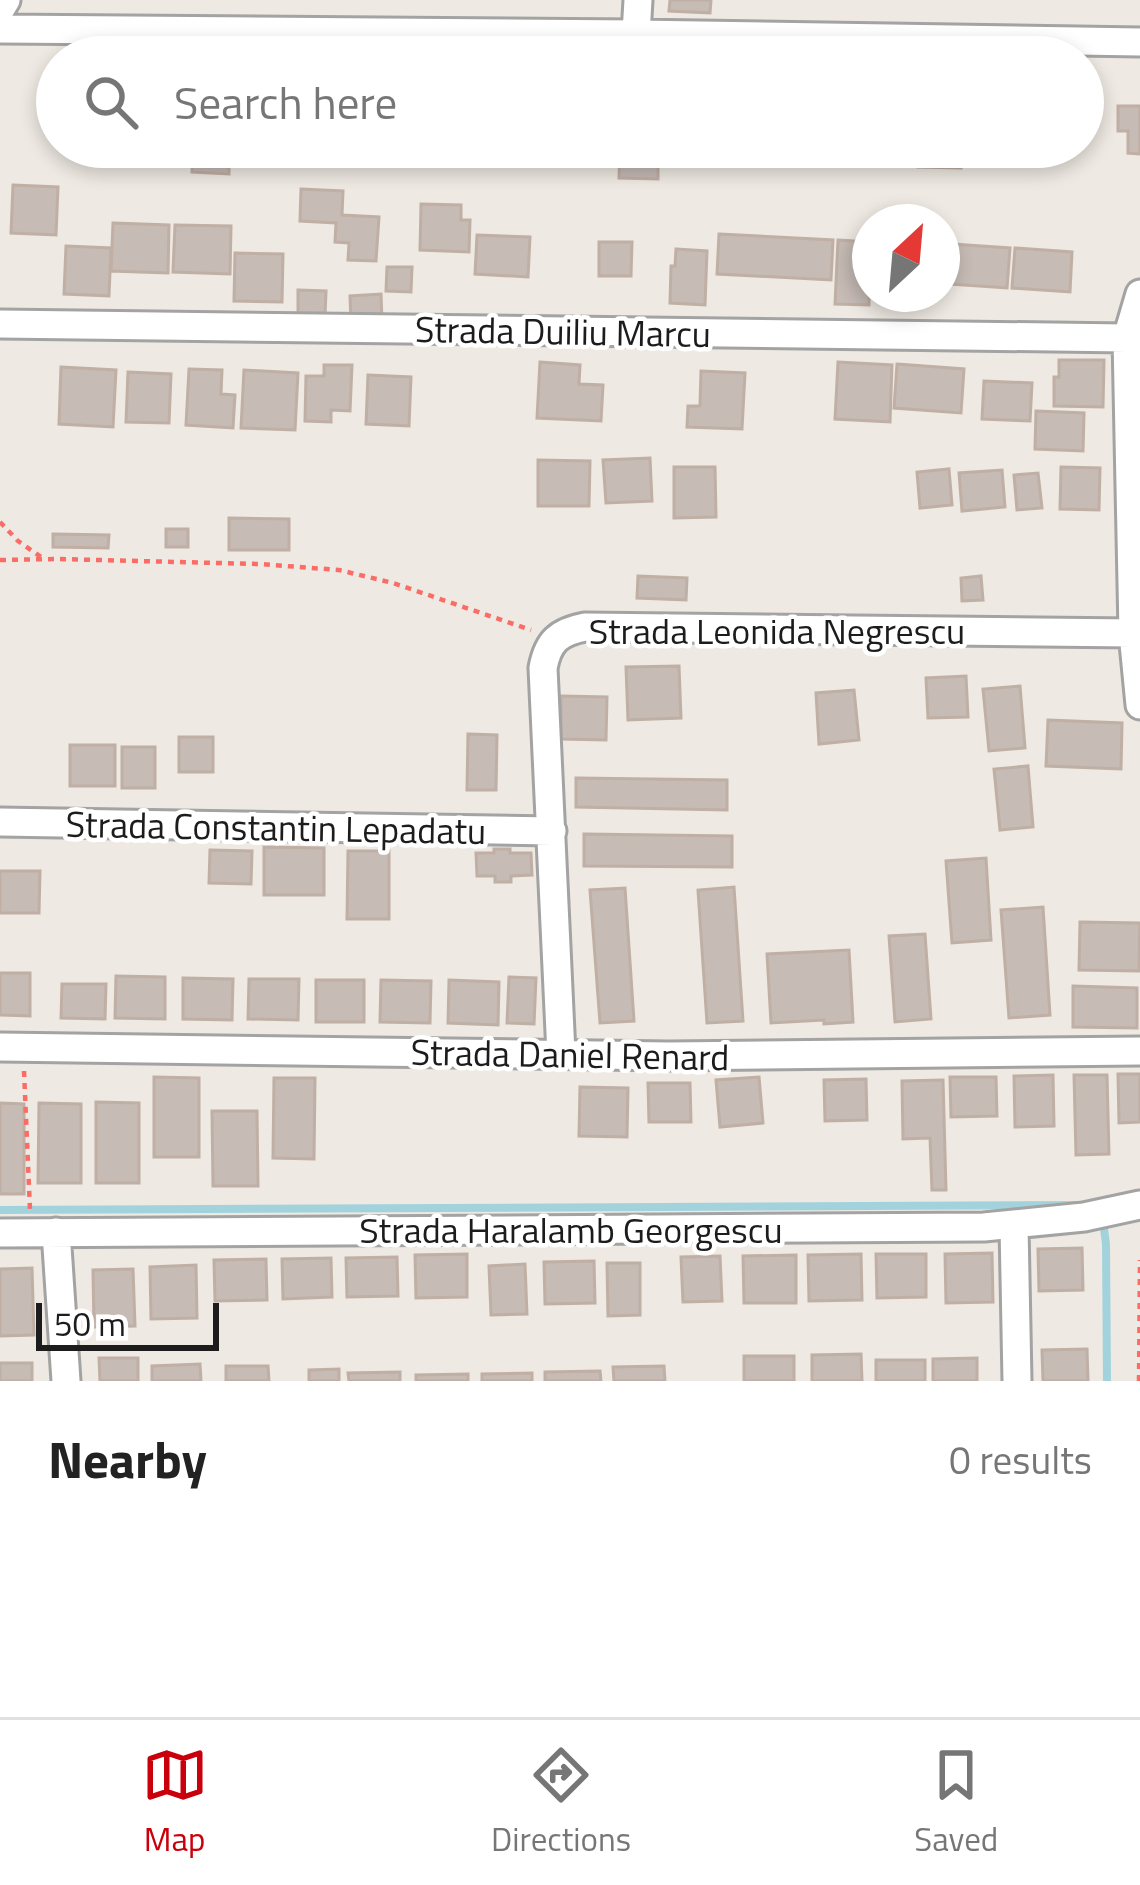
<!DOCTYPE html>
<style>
body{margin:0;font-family:"Titillium Web",sans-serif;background:#f2f2f2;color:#222}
.compass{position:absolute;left:852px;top:204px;width:108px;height:108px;border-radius:50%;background:#fff;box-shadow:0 6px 18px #0003;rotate:26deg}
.scale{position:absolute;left:36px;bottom:30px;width:183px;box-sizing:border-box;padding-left:12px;border:6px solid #1c1c1c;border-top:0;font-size:33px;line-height:42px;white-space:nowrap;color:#1c1c1c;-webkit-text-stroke:9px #fff;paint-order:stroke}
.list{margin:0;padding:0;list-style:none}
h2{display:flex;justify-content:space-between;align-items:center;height:156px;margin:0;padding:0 48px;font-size:51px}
h2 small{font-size:39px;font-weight:400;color:#767676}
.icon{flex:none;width:66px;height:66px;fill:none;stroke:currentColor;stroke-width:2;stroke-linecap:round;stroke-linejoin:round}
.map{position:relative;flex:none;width:1140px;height:1381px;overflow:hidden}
.search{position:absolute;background:#fff;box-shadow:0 6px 18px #0003;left:36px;right:36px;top:36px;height:132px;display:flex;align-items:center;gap:30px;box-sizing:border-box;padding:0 42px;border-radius:66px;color:#767676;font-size:45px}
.sheet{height:336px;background:#fff}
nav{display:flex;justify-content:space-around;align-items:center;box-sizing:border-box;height:168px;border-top:3px solid #e0e0e0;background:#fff;font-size:33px;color:#767676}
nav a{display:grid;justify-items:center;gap:6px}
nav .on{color:#c9000c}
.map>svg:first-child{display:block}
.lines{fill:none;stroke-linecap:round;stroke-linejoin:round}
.stream{stroke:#a2d3dc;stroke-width:8}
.building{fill:#c6bbb5;stroke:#c0afa4;stroke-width:3}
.minor-casing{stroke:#a3a3a3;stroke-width:33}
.path{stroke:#fa6d67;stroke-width:4.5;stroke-dasharray:6 6;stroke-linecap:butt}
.minor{stroke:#fff;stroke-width:27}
.labels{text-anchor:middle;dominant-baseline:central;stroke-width:9;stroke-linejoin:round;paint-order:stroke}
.street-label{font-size:36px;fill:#1c1c1c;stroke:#fff}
</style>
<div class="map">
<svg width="1140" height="1381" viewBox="0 0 1140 1381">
<rect width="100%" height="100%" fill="#eee9e2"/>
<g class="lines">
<path class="stream" d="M0 1210 1090 1205
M1103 1221 1106 1244 1107 1381"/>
</g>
<path class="building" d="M670 0H711L710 13 669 11Z
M1083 78H1088L1086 139H1083Z
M1118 106H1140V154L1128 153V131H1118Z
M193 147H229V174L192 172Z
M569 147H604V156H569Z
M620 147H658V179L619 178Z
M918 147H961V168L918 167Z
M980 147H1021V165L980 164Z
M13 185 58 187 56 235 11 233Z
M301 189 343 191 342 215 379 217 376 261 348 260 349 243 335 242 336 223 300 221Z
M421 204 461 205V220H470L469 252 420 250Z
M113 223 169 225 168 273 111 271Z
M175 225 231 226 230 274 173 272Z
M719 234 833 240 831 280 717 274Z
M477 235 530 237 528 277 475 274Z
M838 240 870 242 869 305 835 304Z
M599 242H632L631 276H599Z
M952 244 1010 248 1007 288 950 284Z
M66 246 111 248 109 296 64 294Z
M1015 248 1072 252 1070 292 1012 288Z
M676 249 707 251 705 305 670 303 671 266H675Z
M235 253 283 254 282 302 234 301Z
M387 267H412L411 292 386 291Z
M298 290 326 291 325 316 298 315Z
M381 294 382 321 351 322 350 296Z
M1059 360H1104L1103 407 1054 406V377H1059Z
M540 362 580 365 579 384 603 385 601 421 537 418Z
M838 362 892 365 890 422 835 419Z
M897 364 964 369 961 413 894 408Z
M324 365H352L350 411 331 410V422L305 421 306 376H324Z
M61 367 116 370 113 427 59 424Z
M189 369 222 370 221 394 235 395 233 428 186 425Z
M244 370 298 373 295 430 241 428Z
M701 371 745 373 742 429 687 427 688 406H700Z
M128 372 171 374 169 423 126 422Z
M368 375 411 377 409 426 366 424Z
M984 381 1032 383 1030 421 982 419Z
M1036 411 1084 413 1083 451 1035 449Z
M650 458 652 501 606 503 603 460Z
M538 460 590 461 589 506H538Z
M674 467H715L716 517 674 518Z
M1061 467 1100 468 1099 510 1060 509Z
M949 469 952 505 920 508 917 472Z
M1002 470 1005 507 962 511 959 473Z
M1038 473 1042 508 1017 510 1014 475Z
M229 518 289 519V550H229Z
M166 529H188V547H166Z
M53 534 109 535 108 548 53 547Z
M638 576 687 578 686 600 637 598Z
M981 576 983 600 962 601 961 578Z
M679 666 681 718 628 720 626 667Z
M966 676 968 717 928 718 926 678Z
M1020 686 1025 748 989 751 983 689Z
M854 690 859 740 819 744 816 693Z
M561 696 607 697 606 740 561 739Z
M1048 720 1122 723 1121 769 1046 766Z
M468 734 497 735 496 790H467Z
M179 737H213V772H179Z
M70 745H115V786H70Z
M122 747H155V788H122Z
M1028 766 1033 827 1000 830 994 769Z
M576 778 727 780V810L576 807Z
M584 834 732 836V867L584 866Z
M264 847 324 848V895H264Z
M494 849H510V853H531L532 875 511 876V882H495V876H477L476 853H494Z
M210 850 252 851 251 884 209 883Z
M348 851H389V919H347Z
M986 858 991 940 952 943 946 861Z
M0 871H40L39 913H0Z
M734 887 743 1021 707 1023 698 890Z
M625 888 634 1021 600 1023 590 890Z
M1043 907 1050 1015 1009 1018 1001 910Z
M1080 922 1140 923 1139 971 1079 970Z
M925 934 931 1019 895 1022 889 936Z
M849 950 853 1022 824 1024V1020L771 1023 767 954Z
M0 973H30V1016L0 1015Z
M116 976 165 977V1019L115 1018Z
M509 977 536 978 534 1024 507 1023Z
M183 978 233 979 232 1020 183 1019Z
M249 979H299L298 1020 248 1019Z
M316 980H364V1022H316Z
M381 980 431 981 430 1023 380 1022Z
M449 980 499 982 498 1025 448 1023Z
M62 984H106L105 1019 61 1018Z
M1073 986 1137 988V1028L1073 1027Z
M1118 1074H1140V1122L1119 1123Z
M1053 1075 1054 1126 1015 1127 1014 1076Z
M1074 1075H1107L1109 1154 1076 1155Z
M154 1077 199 1078V1157H154Z
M759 1077 763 1123 720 1127 716 1080Z
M950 1077H996L997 1116 951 1117Z
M274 1078H315L314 1159 273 1158Z
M866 1079 867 1120 825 1121 824 1080Z
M943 1080 946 1190H932L930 1138 903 1139 902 1081Z
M648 1083H690L691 1122H649Z
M580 1087 628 1088 627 1137 579 1136Z
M96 1102 139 1103V1183H96Z
M0 1103 24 1104V1194H0Z
M39 1103 81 1104V1183H38Z
M212 1111H257L258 1186H213Z
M1082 1248 1083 1290 1039 1291 1038 1249Z
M992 1253 993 1302 946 1303 945 1254Z
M467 1254V1297L416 1298 415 1255Z
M861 1254 862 1300 809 1301 808 1255Z
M876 1254H926V1297L877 1298Z
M796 1255V1303H744L743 1256Z
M720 1256 722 1301 683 1302 681 1257Z
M397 1257 398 1296 347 1297 346 1258Z
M331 1258 332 1297 283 1299 282 1259Z
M266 1259 267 1300 215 1301 214 1260Z
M594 1261 595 1303 545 1304 544 1262Z
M607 1263H640V1315L608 1316Z
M525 1264 527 1314 491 1315 489 1266Z
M196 1265 197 1318 151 1319 150 1267Z
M32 1268 34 1335 0 1336V1269Z
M133 1269 135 1326 94 1327 93 1270Z
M1087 1349 1088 1381H1043L1042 1350Z
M861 1354 862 1381H812V1355Z
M744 1356H794V1381H744Z
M99 1358H138V1381H100Z
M977 1358V1381H933V1359Z
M876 1360H925V1381H876Z
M0 1363H32V1381H0Z
M200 1364 201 1381H152V1366Z
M226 1366H268L269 1381H226Z
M664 1366 665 1381H614L613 1367Z
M339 1369V1381H309V1370Z
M600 1371 601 1381H545V1372Z
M400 1372V1381H349L348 1373Z
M532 1373V1381H482V1374Z
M468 1374V1381H416V1375Z"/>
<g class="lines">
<g class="minor-casing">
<path id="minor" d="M0 10 6 0
M0 29 636 34 1140 42
M636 34 638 0
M1140 294 1127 338 1133 633 1140 705
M0 324 1127 338
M0 822 552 831
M0 1047 669 1056 1140 1051
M561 1054 543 668C548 641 559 632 585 627L1133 633
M1014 1226 1017 1381
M56 1232 66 1381
M0 1233 984 1227 1084 1217 1140 1205"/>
</g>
<path class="path" d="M0 522 18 541 41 557
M0 560 57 559 259 564 339 570 393 583 531 630
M24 1071 30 1210
M1139 1381 1140 1260"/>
<use href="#minor" class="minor"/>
</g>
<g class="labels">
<g class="street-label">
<text transform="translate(563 331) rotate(1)">Strada Duiliu Marcu</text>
<text x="777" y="630">Strada Leonida Negrescu</text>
<text transform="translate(276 827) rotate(1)">Strada Constantin Lepadatu</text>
<text transform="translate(570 1054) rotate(1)">Strada Daniel Renard</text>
<text x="571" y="1229">Strada Haralamb Georgescu</text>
</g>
</g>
</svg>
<svg class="compass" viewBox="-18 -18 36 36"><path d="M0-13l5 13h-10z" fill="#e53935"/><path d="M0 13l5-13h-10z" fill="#767676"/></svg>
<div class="scale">50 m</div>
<div class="search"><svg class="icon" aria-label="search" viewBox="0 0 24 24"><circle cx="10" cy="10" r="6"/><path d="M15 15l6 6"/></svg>Search here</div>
</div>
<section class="sheet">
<h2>Nearby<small>0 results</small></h2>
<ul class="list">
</ul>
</section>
<nav>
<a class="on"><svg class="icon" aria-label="map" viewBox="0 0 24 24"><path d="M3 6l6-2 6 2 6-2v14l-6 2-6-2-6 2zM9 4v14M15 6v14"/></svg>Map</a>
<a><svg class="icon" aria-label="directions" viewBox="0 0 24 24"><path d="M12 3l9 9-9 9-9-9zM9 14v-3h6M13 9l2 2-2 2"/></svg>Directions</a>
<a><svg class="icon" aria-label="saved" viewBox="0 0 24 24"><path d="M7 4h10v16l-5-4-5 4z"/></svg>Saved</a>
</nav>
